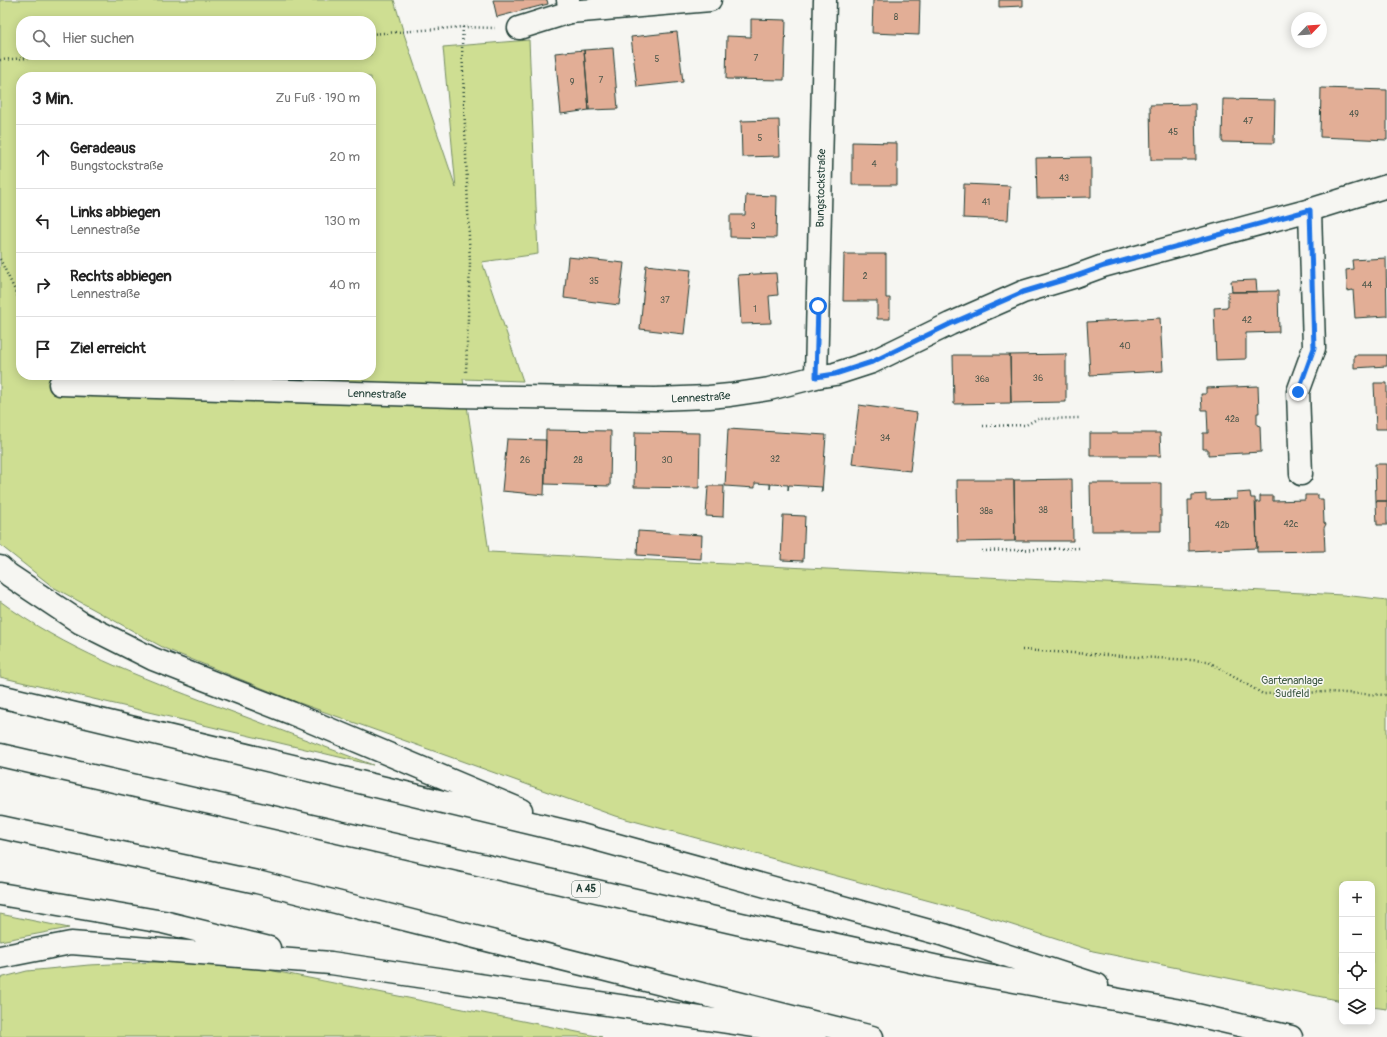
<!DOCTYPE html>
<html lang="de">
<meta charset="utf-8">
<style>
body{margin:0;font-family:Pangolin,sans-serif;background:#f2f2f2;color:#222}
.controls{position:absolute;right:12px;bottom:12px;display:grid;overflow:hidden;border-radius:8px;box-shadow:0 2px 10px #0003}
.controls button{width:36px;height:36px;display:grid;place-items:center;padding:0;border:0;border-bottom:1px solid #e0e0e0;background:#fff;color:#222;font:20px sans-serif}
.compass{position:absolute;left:1291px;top:12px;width:36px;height:36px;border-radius:50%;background:#fff;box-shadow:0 2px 10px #0003;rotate:65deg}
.stop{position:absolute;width:12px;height:12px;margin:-9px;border:3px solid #1a73e8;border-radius:50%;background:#fff}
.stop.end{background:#1a73e8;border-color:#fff;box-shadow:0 1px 4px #0008}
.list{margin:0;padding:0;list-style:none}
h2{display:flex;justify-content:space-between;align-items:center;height:52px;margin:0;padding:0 16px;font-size:17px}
h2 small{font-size:13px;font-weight:400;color:#767676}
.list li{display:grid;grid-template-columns:26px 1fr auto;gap:12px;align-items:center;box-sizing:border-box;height:64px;padding:0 16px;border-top:1px solid #e0e0e0}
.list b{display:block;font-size:15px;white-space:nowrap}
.list p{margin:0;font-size:13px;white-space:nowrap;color:#767676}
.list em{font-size:13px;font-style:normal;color:#767676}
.icon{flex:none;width:22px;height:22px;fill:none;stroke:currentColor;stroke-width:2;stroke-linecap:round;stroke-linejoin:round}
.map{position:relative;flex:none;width:1387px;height:1037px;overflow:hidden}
.search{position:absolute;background:#fff;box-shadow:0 2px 10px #0003;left:16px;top:16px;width:360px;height:44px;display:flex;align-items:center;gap:10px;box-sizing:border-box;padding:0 14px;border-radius:16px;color:#767676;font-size:15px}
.panel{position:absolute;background:#fff;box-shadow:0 2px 10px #0003;left:16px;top:72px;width:360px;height:308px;border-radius:16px}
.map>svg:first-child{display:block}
.green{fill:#cede92;stroke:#768e63;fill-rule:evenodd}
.building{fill:#e2ae96;stroke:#1f3d34}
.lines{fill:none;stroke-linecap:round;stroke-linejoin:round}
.minor-casing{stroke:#1f3d34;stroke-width:25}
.motorway-casing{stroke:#1f3d34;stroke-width:25}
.path{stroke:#1f3d34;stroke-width:2.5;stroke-dasharray:1 3;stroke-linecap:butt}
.minor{stroke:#f6f6f2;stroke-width:22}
.motorway{stroke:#f6f6f2;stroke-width:22}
.route{stroke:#1a73e8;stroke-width:5}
.labels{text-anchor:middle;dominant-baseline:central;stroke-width:3;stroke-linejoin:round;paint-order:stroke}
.number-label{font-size:9px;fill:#50594c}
.shield{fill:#f6f6f2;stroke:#60746d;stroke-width:1}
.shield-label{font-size:10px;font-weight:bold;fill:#1f3d34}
.street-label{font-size:11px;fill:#1f3d34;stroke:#f6f6f2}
.park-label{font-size:11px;fill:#425d47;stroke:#f6f6f2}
</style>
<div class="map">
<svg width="1387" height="1037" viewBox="0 0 1387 1037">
<rect width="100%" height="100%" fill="#f6f6f2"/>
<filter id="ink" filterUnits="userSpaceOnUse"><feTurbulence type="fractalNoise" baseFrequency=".025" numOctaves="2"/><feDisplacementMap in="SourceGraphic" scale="8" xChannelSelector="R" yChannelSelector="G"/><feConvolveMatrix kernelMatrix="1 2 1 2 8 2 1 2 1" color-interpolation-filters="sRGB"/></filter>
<g filter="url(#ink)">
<path class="green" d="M0 0H394L404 34 456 188 443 47 529 40 538 254 482 262 523 381 463 379 489 552 1343 595 1387 600V1009L1372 1007V884H1342V1001L1093 951 978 914 615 816 294 701 166 649 53 587 0 545ZM21 21H371V55H21ZM21 77H371V375H21Z
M0 601C64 649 140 677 214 705 267 725 320 745 373 765L0 677Z
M0 914 69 928 0 941Z
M158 962 249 966 602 1037H0V978L27 971 89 965Z"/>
<path class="building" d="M493 0H547L548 4 497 17Z
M873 0H920L919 35 872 33Z
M999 0H1023V6L999 7Z
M751 19 786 20 784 80 726 79 727 36 751 37Z
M677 32 683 82 637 87 631 37Z
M613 48 618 109 589 110 584 50Z
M584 50 589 110 561 114 555 53Z
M1321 88 1387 90V140L1320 137Z
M1223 99 1275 100 1274 143 1222 142Z
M1195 104 1196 160H1151L1150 105Z
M779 120 780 156 742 157 741 121Z
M852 142 897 143V185H852Z
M1091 157V197L1037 198 1036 158Z
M964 184 1010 186 1008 220 963 218Z
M746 195 777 196 776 238 730 237V215H745Z
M844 254H886V298H890V319H877V301H843Z
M568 257 624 263 619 305 564 298Z
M1386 258 1387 316 1355 318 1353 290 1347 291 1346 270 1353 269 1352 260Z
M646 265 691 270 684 334 640 329Z
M776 273 778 295 769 296 771 323 741 324 738 275Z
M1256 280 1257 292H1232L1231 281Z
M1278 291 1279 332 1246 333V359L1216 360 1214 308 1228 307V292Z
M1160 318 1163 371 1090 375 1087 322Z
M1066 354V402L1011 403 1010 355Z
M953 355H1010L1011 403 954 404Z
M1354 355H1387V366L1354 368Z
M1374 383H1387V429H1376Z
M1258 386 1259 413H1257V425L1260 426 1261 452 1208 455V449H1203V433H1208L1207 410H1202L1201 394H1206V388Z
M859 405 917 413 910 471 852 464Z
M728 429 826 435 822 492H821L822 487 789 485 788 490V485L771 484 770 489V484L755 483V488L725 486Z
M546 430 611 431 610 486 545 484Z
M635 432 700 433 699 488 634 487Z
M1090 433H1160L1161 456H1090Z
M507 439 546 440 544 495 502 491Z
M1375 464H1387V501H1376Z
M1072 479 1073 541H1015L1014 480Z
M957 480H1014L1015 541 958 542Z
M1090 483H1161V531H1091Z
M708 486H724L723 517 706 516Z
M1250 492 1251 498H1255L1257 548 1189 551 1188 500H1192V495L1206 494V500L1237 499V493Z
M1305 495H1318V499H1323L1324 523 1326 524 1324 528 1325 551 1257 552 1256 502H1260V496H1273V501L1305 500Z
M1376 501H1387V525H1377Z
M783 515 805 516 803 561 781 560Z
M638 531 702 535 701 559 637 555Z"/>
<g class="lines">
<g class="minor-casing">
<g id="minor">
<path d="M568 0 570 12 710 0"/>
<path d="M519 28 570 12"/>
<path id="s1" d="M816 377 825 0"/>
<path id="s2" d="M60 384 454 396 655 399 709 397 730 395 769 389 816 377 835 374 872 362 950 324 1023 292 1073 277 1103 266 1310 210 1387 186"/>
<path d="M1301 474 1298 392 1314 348 1310 210"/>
</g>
</g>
<g class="motorway-casing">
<path id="motorway" d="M0 567 9 575 81 623 153 659 291 713 521 810
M0 696 581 835 944 935 1097 985
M0 755 754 927 943 968 1175 1010 1291 1037
M0 827 257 882 872 1037
M0 894 163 922 269 948
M0 957 71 943 331 963 815 1035"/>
</g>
<path class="path" d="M463 27 462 45 470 264 466 372
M371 34 463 27 495 28
M0 60 67 55
M0 259 21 303
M983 426 1026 425 1037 419 1079 418
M982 551 1080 548
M1022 650 1207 661 1263 694 1327 692 1387 695"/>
<use href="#minor" class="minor"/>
<use href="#motorway" class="motorway"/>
</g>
</g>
<g class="lines" filter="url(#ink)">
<path class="route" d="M818 306 816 377 835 374 872 362 950 324 1023 292 1073 277 1104 266 1310 210 1314 348 1298 392"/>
</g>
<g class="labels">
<g class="number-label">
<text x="896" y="17">8</text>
<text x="756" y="58">7</text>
<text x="657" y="59">5</text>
<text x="601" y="80">7</text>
<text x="572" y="82">9</text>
<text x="1354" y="114">49</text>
<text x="1248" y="121">47</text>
<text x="1173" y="132">45</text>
<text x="760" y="138">5</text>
<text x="874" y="164">4</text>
<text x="1064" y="178">43</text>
<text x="986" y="202">41</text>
<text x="753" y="226">3</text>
<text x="865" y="276">2</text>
<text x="594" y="281">35</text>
<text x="1367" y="285">44</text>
<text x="665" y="300">37</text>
<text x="755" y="309">1</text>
<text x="1247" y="320">42</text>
<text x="1125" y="346">40</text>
<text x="1038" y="378">36</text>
<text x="982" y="379">36a</text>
<text x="1232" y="419">42a</text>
<text x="885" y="438">34</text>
<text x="775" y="459">32</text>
<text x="525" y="460">26</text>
<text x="578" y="460">28</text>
<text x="667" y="460">30</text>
<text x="1043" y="510">38</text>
<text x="986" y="511">38a</text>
<text x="1291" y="524">42c</text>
<text x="1222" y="525">42b</text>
</g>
<rect class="shield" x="572" y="881" width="28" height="16" rx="3"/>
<g class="shield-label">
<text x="586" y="889">A 45</text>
</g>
<g class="street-label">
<text stroke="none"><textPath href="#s1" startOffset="189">Bungstockstraße</textPath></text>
<text stroke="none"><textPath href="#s2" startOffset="317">Lennestraße</textPath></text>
<text stroke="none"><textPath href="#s2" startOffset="641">Lennestraße</textPath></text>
</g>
<g class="park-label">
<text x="1292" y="680">Gartenanlage<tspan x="1292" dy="13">Sudfeld</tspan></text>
</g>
</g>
</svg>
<div class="controls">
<button>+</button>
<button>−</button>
<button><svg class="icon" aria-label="locate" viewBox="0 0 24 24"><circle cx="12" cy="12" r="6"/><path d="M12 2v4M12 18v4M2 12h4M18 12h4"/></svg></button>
<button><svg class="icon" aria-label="layers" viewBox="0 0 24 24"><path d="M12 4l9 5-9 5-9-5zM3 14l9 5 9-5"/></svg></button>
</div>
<svg class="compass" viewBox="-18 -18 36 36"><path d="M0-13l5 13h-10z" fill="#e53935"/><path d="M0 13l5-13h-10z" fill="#767676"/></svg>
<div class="stop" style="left:818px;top:306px"></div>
<div class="stop end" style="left:1298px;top:392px"></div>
<div class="search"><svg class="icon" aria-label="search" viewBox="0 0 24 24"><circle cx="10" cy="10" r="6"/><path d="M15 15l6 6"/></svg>Hier suchen</div>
<section class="panel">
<h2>3 Min.<small>Zu Fuß · 190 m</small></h2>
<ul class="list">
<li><svg class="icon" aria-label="ahead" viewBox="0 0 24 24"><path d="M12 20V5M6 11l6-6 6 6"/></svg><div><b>Geradeaus</b><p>Bungstockstraße</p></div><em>20 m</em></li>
<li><svg class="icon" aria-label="left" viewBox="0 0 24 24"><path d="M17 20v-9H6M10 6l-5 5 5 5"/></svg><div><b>Links abbiegen</b><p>Lennestraße</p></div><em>130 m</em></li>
<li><svg class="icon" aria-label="right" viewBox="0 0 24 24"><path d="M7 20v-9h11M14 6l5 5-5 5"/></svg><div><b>Rechts abbiegen</b><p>Lennestraße</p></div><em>40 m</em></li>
<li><svg class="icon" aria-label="arrive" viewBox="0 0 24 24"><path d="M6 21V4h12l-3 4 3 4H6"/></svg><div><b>Ziel erreicht</b></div></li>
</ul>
</section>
</div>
